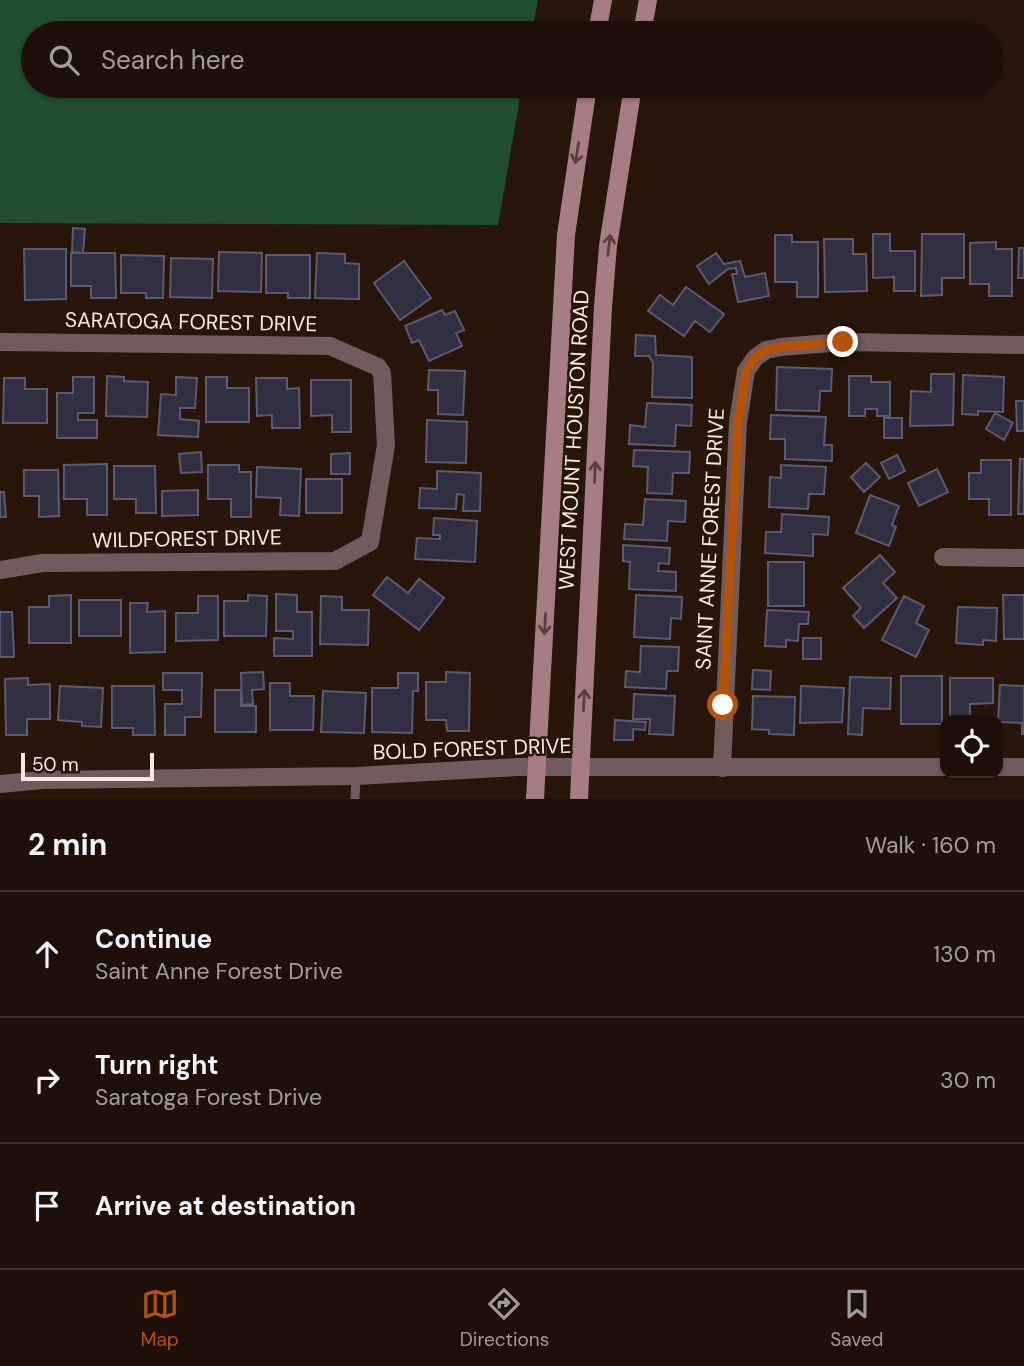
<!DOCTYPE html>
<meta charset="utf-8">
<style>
body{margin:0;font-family:"DM Sans",sans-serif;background:#2b1e16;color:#f1f3f6}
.controls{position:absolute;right:21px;bottom:21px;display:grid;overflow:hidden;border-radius:14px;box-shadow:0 2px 5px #0004}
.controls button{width:63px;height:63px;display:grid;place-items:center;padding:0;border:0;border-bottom:2px solid #3c3029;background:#1e1008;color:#f1f3f6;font:35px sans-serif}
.scale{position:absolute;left:21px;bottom:18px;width:133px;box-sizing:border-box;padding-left:7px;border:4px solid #f8ebe4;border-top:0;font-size:19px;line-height:24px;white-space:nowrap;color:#f8ebe4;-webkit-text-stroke:5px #28160b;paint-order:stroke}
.stop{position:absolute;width:21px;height:21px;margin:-16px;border:5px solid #b45309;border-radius:50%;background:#fff}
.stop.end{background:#b45309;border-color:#fff;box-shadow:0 2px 7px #0008}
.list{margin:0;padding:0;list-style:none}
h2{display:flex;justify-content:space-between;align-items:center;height:91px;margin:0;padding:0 28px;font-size:30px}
h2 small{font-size:23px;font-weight:400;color:#a19d9c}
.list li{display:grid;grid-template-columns:46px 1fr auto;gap:21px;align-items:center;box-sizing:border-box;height:126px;padding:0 28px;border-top:2px solid #3c3029}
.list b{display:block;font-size:26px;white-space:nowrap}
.list p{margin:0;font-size:23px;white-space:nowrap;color:#a19d9c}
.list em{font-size:23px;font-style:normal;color:#a19d9c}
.icon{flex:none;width:38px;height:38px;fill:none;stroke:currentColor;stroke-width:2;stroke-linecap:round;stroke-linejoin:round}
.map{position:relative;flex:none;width:1024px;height:799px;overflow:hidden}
.search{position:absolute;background:#1e1008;box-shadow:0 2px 5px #0004;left:21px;right:21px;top:21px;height:77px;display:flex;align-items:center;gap:18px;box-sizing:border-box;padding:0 24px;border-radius:38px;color:#a19d9c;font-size:26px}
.sheet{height:469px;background:#1e1008}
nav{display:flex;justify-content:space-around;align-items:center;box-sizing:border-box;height:98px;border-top:2px solid #3c3029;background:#1e1008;font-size:19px;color:#a19d9c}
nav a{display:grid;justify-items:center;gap:4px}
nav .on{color:#b45309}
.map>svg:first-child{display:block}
.forest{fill:#204e2e}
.building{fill:#312f42;stroke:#5d5a70;stroke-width:2}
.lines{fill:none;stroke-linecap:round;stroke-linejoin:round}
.service{stroke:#735a5d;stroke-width:9}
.minor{stroke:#735a5d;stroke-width:18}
.secondary{stroke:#a67d83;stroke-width:18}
.oneway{stroke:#5a3f3b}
.route{stroke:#b45309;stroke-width:9}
.labels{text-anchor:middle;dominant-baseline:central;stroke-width:5;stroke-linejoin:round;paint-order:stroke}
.street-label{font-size:21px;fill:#f8ebe4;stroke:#28160b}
</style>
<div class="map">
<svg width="1024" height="799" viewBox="0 0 1024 799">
<rect width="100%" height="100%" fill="#28160b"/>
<path class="forest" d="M0 0H538L532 33H33V86H522L498 225 0 223Z"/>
<path class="building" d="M73 228 85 229 83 253 72 252Z
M873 234H890V251H915V291H894V277L873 278Z
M922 234H964V278H942V295L921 296Z
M775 235H792V242H818V297H797V282H775Z
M824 239H853V254H866L867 291 825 292Z
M996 242V249H1012V296H989V284H970V243Z
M1019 248H1024V278H1018Z
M24 249H66V299L25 300Z
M219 252 262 253 261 292 218 291Z
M71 253H115L116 298H91V286H71Z
M317 253 345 254V263L359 264V299L315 298Z
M716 253 724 264 740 261 745 277 765 273 769 296 738 302 732 274H737L736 268 728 269 709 284 697 266Z
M121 255 164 256 163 298H146V293H121Z
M266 255H310V298H288V293H266Z
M171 258 213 259 212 298 170 297Z
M404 261 431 298 400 320 374 283Z
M686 287 724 314 710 332 695 321 684 336 648 311 660 295 673 305Z
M442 310 445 315 455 311 464 330 456 333 462 346 429 361 419 340 412 343 405 326Z
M636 335 655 336 656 355 692 357V398L652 397 653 363 649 356H635Z
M777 367 832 369 831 391H820L819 411 776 410Z
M429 370 465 371 463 415 438 414V390H428Z
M931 374H954L953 425 910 426 911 391 931 392Z
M963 375 1004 377 1003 412 978 411V415L962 414Z
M107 376 124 377V381L148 382 147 417 106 416Z
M849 376H871V382H890V416H877V409H865V416H849Z
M73 377H94V413H78V420H97V438H57V393H73Z
M176 377 197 378 195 408H180V419L199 421 198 437 158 435 161 394 176 395Z
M206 377H227V388H249V422H206Z
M4 378H25V389H47V423H3Z
M256 378H287V389L299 388 300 428H272V415L257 416Z
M311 380H351V432H332V415L311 416Z
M1016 401H1024V431H1017Z
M647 403 692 405 691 426 676 425 675 446 629 444 630 425 645 427Z
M995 413 1013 423 1004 440 986 429Z
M771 415 826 417 824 445H832V461L785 459V439H770Z
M884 418H902V438H884Z
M427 420 467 422 466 463 426 462Z
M634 450 690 452 689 473H673L672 494 647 493 648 467 633 466Z
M201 452 202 472 181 473 179 454Z
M350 453V474H331V454Z
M897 455 905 471 889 479 881 463Z
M1020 459H1024V514H1018Z
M981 460H1011V515H989V499H969V473H981Z
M866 463 880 477 864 492 851 477Z
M107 464V515H87V499H64V465Z
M208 465H239V472H251V517H231V499H208Z
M781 465 826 467 824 494H809L808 509 769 507 770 477 781 478Z
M114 466H155L156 513H136V499H114Z
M257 467 301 469 299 516 280 515 281 498 256 497Z
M937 469 948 492 919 506 908 483Z
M24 470H58L59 516 39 517V496H24Z
M437 471 481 473 480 511H463L464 495 457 494 456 509 419 508 420 488 437 489Z
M306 479H342V513H306Z
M198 490V515L162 516V491Z
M0 492H4L6 517H0Z
M870 495 899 506 892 525 896 527 889 546 856 533Z
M645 499 686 501 685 522 668 521 667 541 624 539 625 524 643 525Z
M782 514 829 517 828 535 813 534V556L765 553 766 532H781Z
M434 518 477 521 475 562 415 559 417 538 440 539V535H433Z
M623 545 670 548 669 564 659 563 658 571 676 572V591L629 589 630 562 623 561Z
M880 555 895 572 883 583 897 598 864 628 853 616 861 608 843 588Z
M768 562H804V606H768Z
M387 577 408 593 419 579 444 598 419 630 373 595Z
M276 594 297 595V612H312V656H274V638L293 639V631H276Z
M71 595V643H29V607H49V596Z
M248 595 267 596 266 636H224V601H248Z
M636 595 682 597 681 619 671 618 670 639 634 637Z
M1003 595H1024V639H1004Z
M198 596H218V640L176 641V613H198Z
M321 596 342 597V610H369L368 645 320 644Z
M904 596 924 606 916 623 929 630 916 657 882 640Z
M79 600H121V636H79Z
M130 603H148L147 612 165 611V652L130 653Z
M958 607 997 608 996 641 983 640V645L956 643Z
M767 610 809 612 808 624H799L798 641 786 640V647L765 646Z
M0 612H12L14 657H0Z
M803 638H821V659H803Z
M641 646 679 647 678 671H667L666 689 625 687 626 671 640 672Z
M753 670 771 671 770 690 752 689Z
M263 672 264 689 252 690 253 704 242 705 241 673Z
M446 672 470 673 469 731H447L446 720H426V682H446Z
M163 673H202L201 717H185V735H165V704H182V690H163Z
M398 673H418V691H413L412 733 372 732V688H398Z
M901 676H942V724H901Z
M850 677 891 678 890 709 863 708 862 735 848 734Z
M28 678V685L50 684V719H27V735H6L5 679Z
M950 678H993V703L970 704V720H950Z
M270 683H290V696H314L313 730H270Z
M1000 685 1024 686V734H1022V723L998 722Z
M60 686 103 688 101 727 82 726V722L58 720Z
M112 686H154L155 735H133V728H112Z
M801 686 844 688 842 722 800 723Z
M215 690H241V706H256V732H215Z
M323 691 366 693 364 733 321 732Z
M634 694 675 696 673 735 649 734 650 719H633Z
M753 696 795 697 794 735 769 734V730L752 729Z
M615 720 646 722 645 730 633 729V740H614Z"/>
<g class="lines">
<path class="service" d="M355 799 356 776"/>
<path class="minor" d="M0 342 330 346 378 367 382 373 386 445 370 542 335 561 42 563 0 570
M943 557 1024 558
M998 767H1024
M722 768 738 422 746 371 755 358 766 350 781 347 843 342 1024 345
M0 784 42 780 356 776 517 767H945"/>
<path class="secondary" d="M597 33 603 0
M642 33 648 0
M535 799 566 235 588 86
M579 799 603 307 608 246 633 86"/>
</g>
<defs><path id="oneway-shaft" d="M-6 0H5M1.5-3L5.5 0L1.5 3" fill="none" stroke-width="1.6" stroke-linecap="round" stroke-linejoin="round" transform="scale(1.75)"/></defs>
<g class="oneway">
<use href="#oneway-shaft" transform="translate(577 153) rotate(99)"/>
<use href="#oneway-shaft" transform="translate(609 245) rotate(-83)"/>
<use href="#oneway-shaft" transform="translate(595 472) rotate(-87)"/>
<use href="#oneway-shaft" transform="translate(545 624) rotate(93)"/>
<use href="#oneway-shaft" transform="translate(584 700) rotate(-87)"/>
</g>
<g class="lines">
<path class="route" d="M723 705 738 422 746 371 755 358 766 350 781 347 843 342"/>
</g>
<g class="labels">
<g class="street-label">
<text transform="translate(191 322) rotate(1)">SARATOGA FOREST DRIVE</text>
<text transform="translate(574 440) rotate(-87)">WEST MOUNT HOUSTON ROAD</text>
<text transform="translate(187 539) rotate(-1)">WILDFOREST DRIVE</text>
<text transform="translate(710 539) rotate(-87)">SAINT ANNE FOREST DRIVE</text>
<text transform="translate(472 749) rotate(-2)">BOLD FOREST DRIVE</text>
</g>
</g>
</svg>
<div class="controls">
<button><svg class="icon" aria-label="locate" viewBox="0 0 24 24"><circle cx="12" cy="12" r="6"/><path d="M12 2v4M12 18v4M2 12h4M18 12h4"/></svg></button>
</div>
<div class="scale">50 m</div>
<div class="stop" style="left:723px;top:705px"></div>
<div class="stop end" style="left:843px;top:342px"></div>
<div class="search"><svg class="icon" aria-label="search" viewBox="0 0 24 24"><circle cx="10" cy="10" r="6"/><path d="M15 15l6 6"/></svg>Search here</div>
</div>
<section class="sheet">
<h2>2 min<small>Walk · 160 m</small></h2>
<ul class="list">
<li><svg class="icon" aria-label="ahead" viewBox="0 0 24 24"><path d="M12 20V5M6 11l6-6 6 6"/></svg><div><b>Continue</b><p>Saint Anne Forest Drive</p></div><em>130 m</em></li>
<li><svg class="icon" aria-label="right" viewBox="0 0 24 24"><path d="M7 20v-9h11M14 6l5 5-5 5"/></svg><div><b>Turn right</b><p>Saratoga Forest Drive</p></div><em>30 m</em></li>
<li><svg class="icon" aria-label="arrive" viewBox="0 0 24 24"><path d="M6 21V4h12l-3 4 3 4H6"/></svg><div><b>Arrive at destination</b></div></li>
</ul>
</section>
<nav>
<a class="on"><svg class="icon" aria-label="map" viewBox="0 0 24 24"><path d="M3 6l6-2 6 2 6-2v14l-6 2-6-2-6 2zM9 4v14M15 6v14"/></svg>Map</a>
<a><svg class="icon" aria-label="directions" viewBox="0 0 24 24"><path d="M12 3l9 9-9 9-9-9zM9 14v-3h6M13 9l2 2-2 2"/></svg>Directions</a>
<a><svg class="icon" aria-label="saved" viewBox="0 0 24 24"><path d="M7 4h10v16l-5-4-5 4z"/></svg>Saved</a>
</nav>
